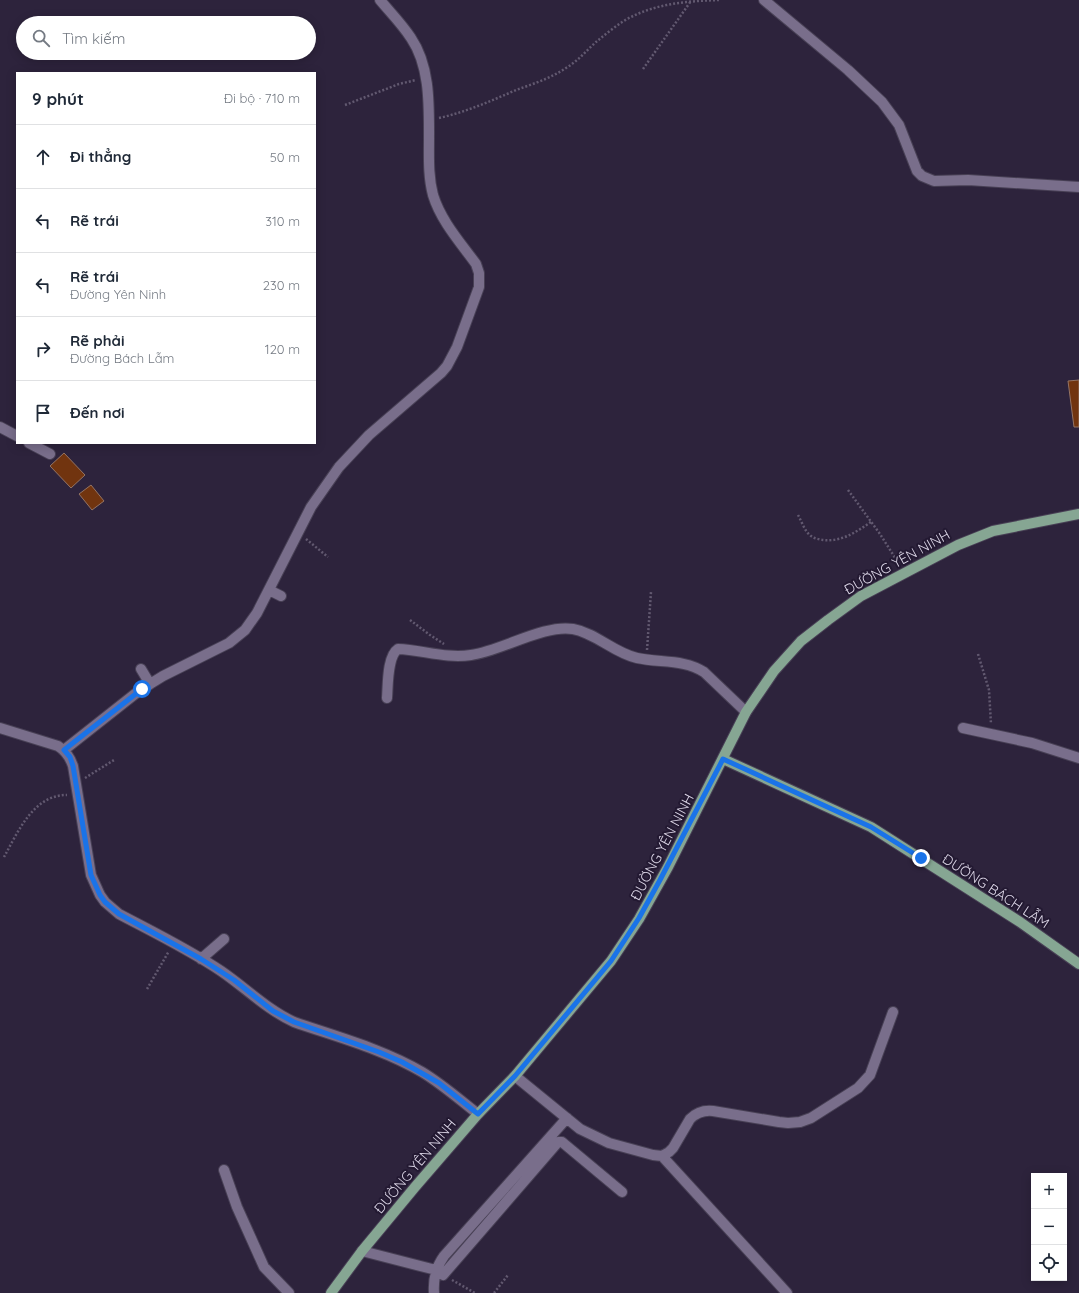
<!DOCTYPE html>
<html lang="vi">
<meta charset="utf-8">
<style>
body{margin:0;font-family:Quicksand,sans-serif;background:#f2f2f3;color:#1f2937}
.controls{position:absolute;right:12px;bottom:12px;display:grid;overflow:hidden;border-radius:0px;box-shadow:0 2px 10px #0003}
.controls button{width:36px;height:36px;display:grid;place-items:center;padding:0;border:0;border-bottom:1px solid #e0e1e3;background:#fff;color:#1f2937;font:20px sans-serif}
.stop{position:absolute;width:12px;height:12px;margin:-9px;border:3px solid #1a73e8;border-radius:50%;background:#fff}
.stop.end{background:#1a73e8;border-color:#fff;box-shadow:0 1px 4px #0008}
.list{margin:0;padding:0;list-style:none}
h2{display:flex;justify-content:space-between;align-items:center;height:52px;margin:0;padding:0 16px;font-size:17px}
h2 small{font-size:13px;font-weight:400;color:#747a83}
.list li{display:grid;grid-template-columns:26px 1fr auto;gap:12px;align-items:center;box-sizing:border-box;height:64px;padding:0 16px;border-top:1px solid #e0e1e3}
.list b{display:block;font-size:15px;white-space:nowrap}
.list p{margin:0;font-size:13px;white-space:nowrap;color:#747a83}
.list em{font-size:13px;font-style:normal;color:#747a83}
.icon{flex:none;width:22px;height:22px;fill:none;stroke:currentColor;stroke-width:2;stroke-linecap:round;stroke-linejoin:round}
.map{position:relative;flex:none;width:1079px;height:1293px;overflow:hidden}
.search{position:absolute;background:#fff;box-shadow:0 2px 10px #0003;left:16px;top:16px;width:300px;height:44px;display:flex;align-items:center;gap:10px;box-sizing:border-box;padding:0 14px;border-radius:22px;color:#747a83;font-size:15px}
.panel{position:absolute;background:#fff;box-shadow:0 2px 10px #0003;left:16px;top:72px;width:300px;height:372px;border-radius:0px}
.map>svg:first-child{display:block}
.building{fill:#71340f;stroke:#947464}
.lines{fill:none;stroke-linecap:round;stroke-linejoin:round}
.minor-casing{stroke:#484055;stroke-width:12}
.major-casing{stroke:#484055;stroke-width:12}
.path{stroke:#625970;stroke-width:2.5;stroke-dasharray:2 2;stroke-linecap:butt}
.minor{stroke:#796e8b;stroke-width:10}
.major{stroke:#86a693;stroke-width:10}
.route{stroke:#1a73e8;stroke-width:5}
.labels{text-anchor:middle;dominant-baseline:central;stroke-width:4;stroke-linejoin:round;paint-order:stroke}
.street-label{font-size:14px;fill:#dbd5e6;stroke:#231932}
</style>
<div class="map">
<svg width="1079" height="1293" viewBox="0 0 1079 1293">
<rect width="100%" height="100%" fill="#2d233c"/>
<path class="building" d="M1079 380V427H1074L1068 381Z
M64 453 85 475 71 488 50 466Z
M91 485 104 501 92 510 79 494Z"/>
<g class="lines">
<g class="minor-casing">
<path id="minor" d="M764 0 848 70 882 102 899 125 917 171 922 176 934 181 968 180 1079 187
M0 427 17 436
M29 443 50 454
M269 590 281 596
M141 669 150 684
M387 698C388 686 387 656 398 649 422 650 447 659 471 655 501 651 544 624 573 629 596 633 614 653 637 658 660 663 684 659 704 672L746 712
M0 728 58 746C66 751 70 757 73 766L91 875 100 895 105 902 119 914C153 932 188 949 221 971 246 988 266 1009 294 1022 337 1037 383 1049 422 1072 442 1084 460 1100 478 1114
M963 728 1032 743 1079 758
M64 750 135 694 150 684 163 676 229 643 245 630 257 613 311 507 339 467 369 435 441 373 447 366 457 347 479 287V273L476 264C460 242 441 221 433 195 428 176 429 157 429 138 429 104 430 66 411 38 402 24 390 12 380 0
M201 959 224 939
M515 1076 580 1129 609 1143 653 1155 662 1156 669 1152 673 1148 690 1119C697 1112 704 1110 713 1111L779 1122 788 1123 800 1122 811 1118 858 1088 870 1075 893 1012
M662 1156 787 1293
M224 1170 237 1207 264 1267 289 1293
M362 1251 436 1270 443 1275 558 1142H562L622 1192
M434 1293C433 1279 436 1267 444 1256L567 1118"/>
</g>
<g class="major-casing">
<path id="major" d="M723 759 871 827 1020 922 1079 964
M331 1293 362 1251 415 1187 478 1114 515 1076 611 961 639 919 668 867 746 712 774 671 801 641 828 620 861 596 958 545 993 531 1079 514"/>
</g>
<path class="path" d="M643 69 691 1
M345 105 399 84 416 80
M439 118C466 112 491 101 516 90 533 84 551 78 566 68 578 61 586 51 596 42 607 33 620 22 633 16 660 3 690 1 719 0
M848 490 880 534 899 564
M798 515C802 522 805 532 811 536 815 539 819 539 823 540 842 542 856 532 871 522
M306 539 328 557
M410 620 430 635 444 644
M647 650 651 592
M978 654 989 690 991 724
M85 778 114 760
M4 857C18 832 33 795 67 795
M147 989 169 951
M452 1280 475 1293
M494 1293 508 1275"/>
<use href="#minor" class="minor"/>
<use href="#major" class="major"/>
</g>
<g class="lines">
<path class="route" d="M142 689 64 750 70 757 73 766 91 875 100 895 105 902 119 914 201 959 234 980 273 1011 294 1022 379 1052 402 1062 439 1083 478 1114 515 1076 611 961 639 918 660 880 723 759 871 827 921 858"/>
</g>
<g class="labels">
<g class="street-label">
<text transform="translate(897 562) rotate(-29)">ĐƯỜNG YÊN NINH</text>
<text transform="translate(662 847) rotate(-62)">ĐƯỜNG YÊN NINH</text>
<text transform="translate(996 891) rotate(33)">ĐƯỜNG BÁCH LẪM</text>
<text transform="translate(415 1166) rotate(-50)">ĐƯỜNG YÊN NINH</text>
</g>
</g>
</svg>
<div class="controls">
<button>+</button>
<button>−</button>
<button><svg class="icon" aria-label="locate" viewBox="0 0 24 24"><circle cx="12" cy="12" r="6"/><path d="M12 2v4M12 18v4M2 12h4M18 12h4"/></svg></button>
</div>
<div class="stop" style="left:142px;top:689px"></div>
<div class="stop end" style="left:921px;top:858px"></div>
<div class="search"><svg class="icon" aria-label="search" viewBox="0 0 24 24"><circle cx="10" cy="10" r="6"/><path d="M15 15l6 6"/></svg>Tìm kiếm</div>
<section class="panel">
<h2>9 phút<small>Đi bộ · 710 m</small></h2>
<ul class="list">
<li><svg class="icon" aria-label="ahead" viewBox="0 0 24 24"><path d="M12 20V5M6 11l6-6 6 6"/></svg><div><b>Đi thẳng</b></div><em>50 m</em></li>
<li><svg class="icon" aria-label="left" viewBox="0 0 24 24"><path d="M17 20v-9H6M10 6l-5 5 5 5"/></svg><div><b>Rẽ trái</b></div><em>310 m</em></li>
<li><svg class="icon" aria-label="left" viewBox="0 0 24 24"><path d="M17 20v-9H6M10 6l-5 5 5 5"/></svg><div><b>Rẽ trái</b><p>Đường Yên Ninh</p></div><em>230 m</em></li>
<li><svg class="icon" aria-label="right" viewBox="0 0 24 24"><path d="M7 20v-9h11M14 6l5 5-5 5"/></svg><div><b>Rẽ phải</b><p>Đường Bách Lẫm</p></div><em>120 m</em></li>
<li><svg class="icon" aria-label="arrive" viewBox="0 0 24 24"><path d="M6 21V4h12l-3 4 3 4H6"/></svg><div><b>Đến nơi</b></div></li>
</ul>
</section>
</div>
